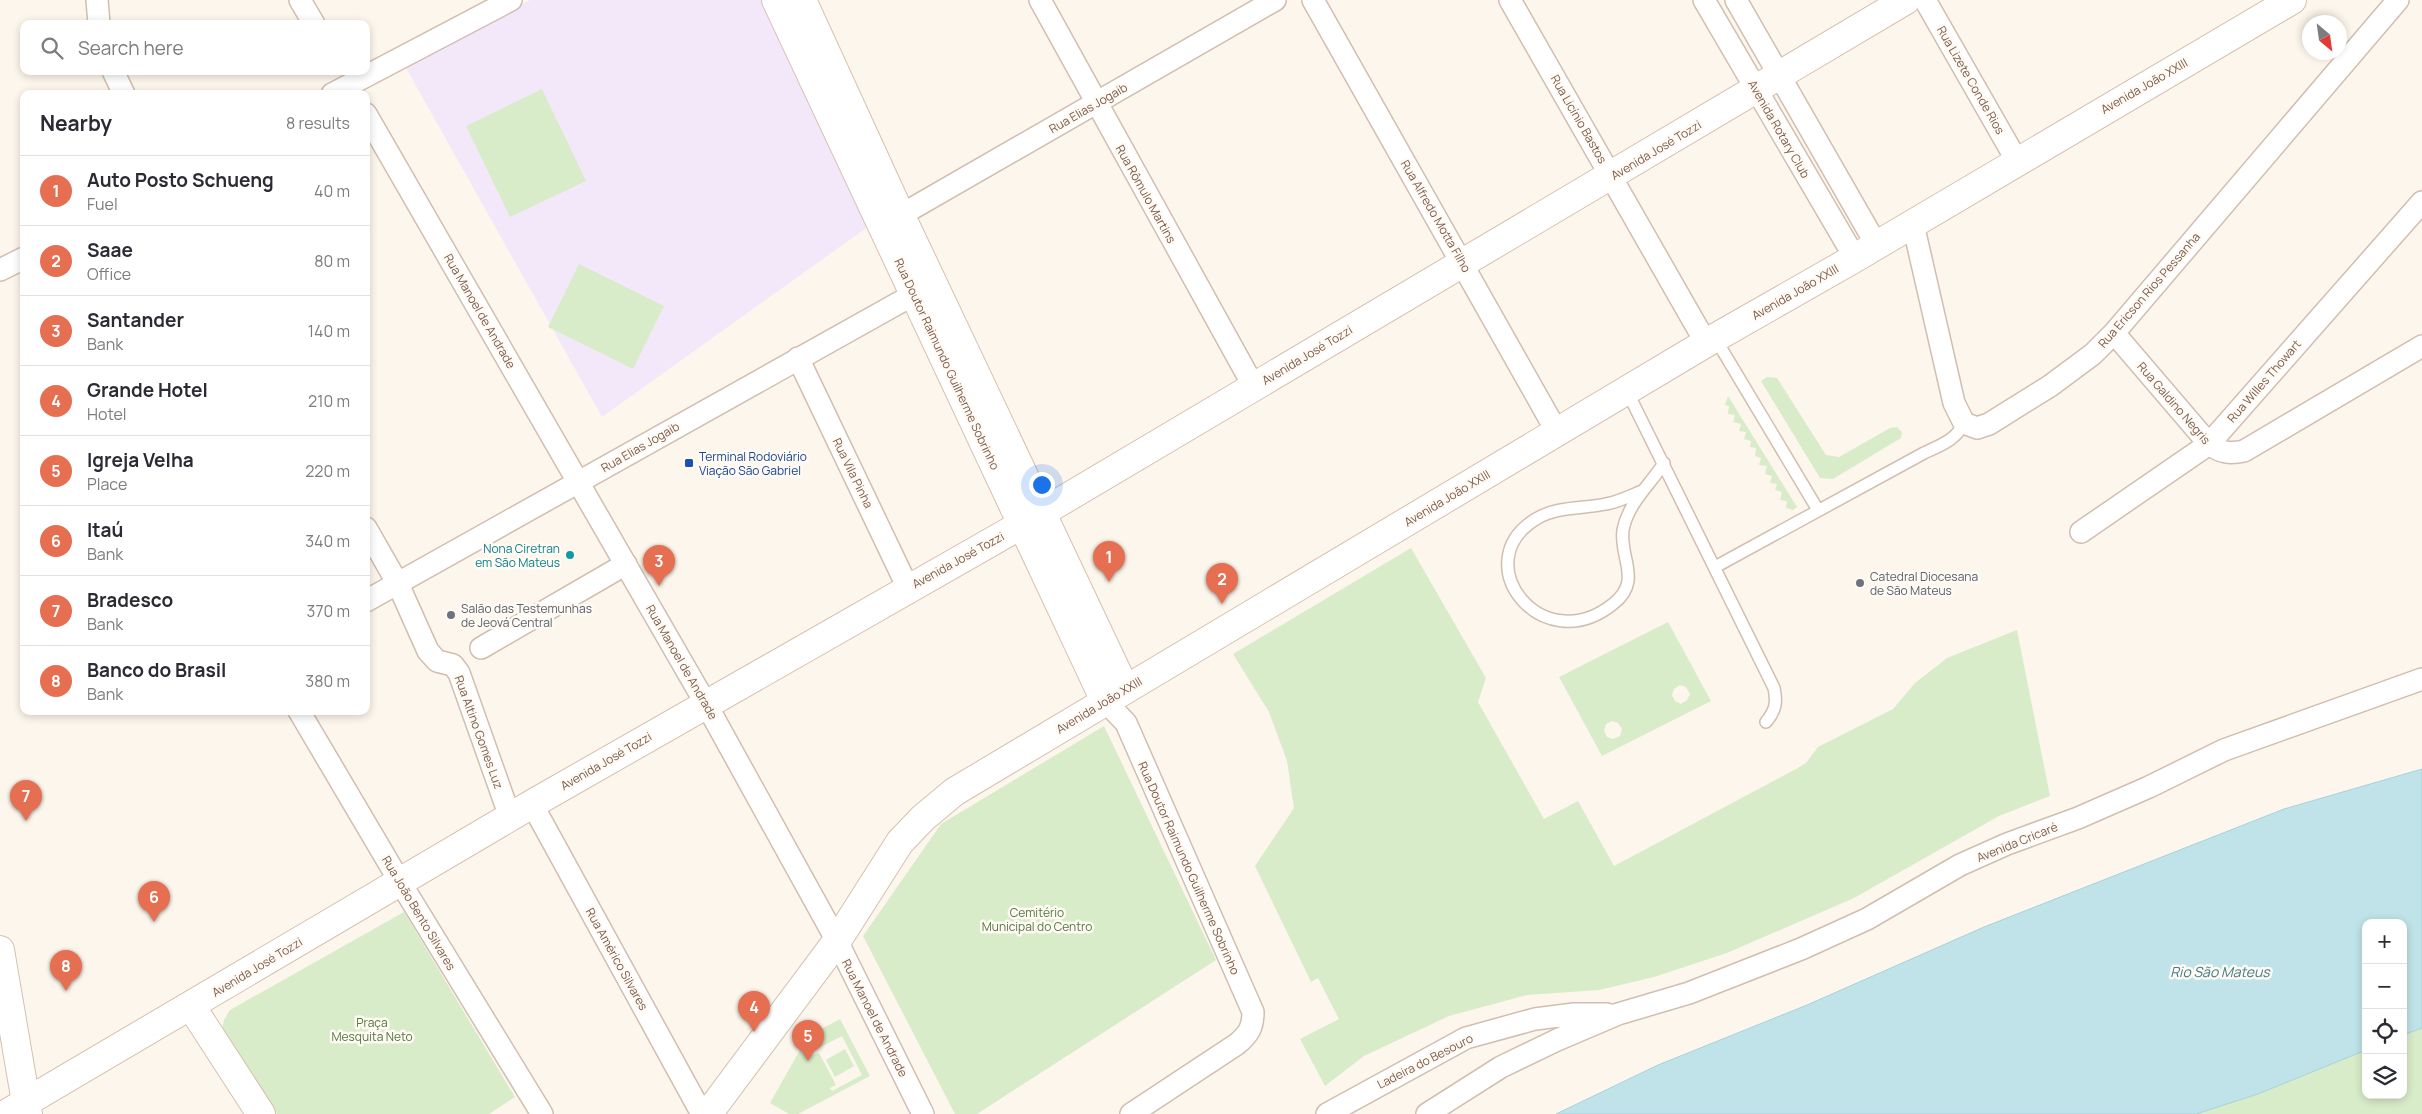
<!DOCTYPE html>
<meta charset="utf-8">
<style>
body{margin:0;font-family:Manrope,sans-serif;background:#f2f2f3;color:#2b2b33}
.controls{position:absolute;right:15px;bottom:15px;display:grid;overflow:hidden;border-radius:10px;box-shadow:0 2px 8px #0003}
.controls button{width:45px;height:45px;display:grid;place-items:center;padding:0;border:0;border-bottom:1px solid #e1e1e2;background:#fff;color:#2b2b33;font:25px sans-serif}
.compass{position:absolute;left:2302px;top:15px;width:45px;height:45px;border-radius:50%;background:#fff;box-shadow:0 2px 8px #0003;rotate:151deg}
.you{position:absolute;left:1041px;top:484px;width:18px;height:18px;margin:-12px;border:4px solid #fff;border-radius:50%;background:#1a73e8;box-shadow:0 0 0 8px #1a73e833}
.badge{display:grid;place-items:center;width:32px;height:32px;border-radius:50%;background:#e76f51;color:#fff;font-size:16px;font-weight:700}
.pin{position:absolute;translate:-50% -41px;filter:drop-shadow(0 1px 2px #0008)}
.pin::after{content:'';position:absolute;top:26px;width:18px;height:15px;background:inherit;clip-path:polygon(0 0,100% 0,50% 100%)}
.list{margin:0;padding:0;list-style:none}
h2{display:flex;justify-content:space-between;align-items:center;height:65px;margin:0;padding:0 20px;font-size:21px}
h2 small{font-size:16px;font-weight:400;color:#7c7c81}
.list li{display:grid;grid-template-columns:32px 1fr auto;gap:15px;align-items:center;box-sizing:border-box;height:70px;padding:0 20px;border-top:1px solid #e1e1e2}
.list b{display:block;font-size:19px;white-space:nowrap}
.list p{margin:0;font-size:16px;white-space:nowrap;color:#7c7c81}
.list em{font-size:16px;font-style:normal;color:#7c7c81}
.icon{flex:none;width:28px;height:28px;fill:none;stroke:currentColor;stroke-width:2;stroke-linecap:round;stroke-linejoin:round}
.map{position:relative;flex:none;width:2422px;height:1114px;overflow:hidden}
.search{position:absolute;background:#fff;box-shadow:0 2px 8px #0003;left:20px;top:20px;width:350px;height:55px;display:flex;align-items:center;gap:12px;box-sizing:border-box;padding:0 18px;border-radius:10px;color:#7c7c81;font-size:19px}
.panel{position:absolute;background:#fff;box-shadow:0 2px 8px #0003;left:20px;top:90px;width:350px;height:625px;border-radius:10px}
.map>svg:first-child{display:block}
.education{fill:#f3e8fa}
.green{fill:#d8ecc9;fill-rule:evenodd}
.water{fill:#bfe3e8;stroke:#a5d3da}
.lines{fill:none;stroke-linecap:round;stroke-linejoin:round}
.lane-casing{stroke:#d1beb0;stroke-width:14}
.street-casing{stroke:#d1beb0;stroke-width:24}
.secondary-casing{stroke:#d6c0b0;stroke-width:30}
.lane{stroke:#fff;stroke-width:11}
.street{stroke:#fff;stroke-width:21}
.secondary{stroke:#fff;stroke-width:28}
.transit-dot{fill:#1a4fb4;stroke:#fffaf3;stroke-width:2}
.culture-dot{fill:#0f9aa8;stroke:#fffaf3;stroke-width:2}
.worship-dot{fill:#6b7280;stroke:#fffaf3;stroke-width:2}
.labels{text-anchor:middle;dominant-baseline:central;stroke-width:5;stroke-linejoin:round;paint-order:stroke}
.street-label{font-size:12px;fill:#7a5c4d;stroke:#fffaf3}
.transit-label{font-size:12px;fill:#164399;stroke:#fffaf3;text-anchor:start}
.culture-label{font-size:12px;fill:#0d838f;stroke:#fffaf3;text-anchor:end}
.worship-label{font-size:12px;fill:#5b616d;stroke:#fffaf3;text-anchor:start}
.park-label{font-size:12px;fill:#537a41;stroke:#fffaf3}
.water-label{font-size:14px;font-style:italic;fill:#437c86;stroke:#fffaf3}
</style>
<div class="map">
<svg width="2422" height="1114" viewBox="0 0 2422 1114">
<rect width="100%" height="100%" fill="#fdf6ec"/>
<path class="education" d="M530 0H764L869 226 602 417 406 68Z"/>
<path class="green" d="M542 89 586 181 510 217 466 126Z
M579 264 664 306 633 369 548 327Z
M1767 377 1777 378 1826 455 1839 457 1890 428 1897 427 1902 432 1901 438 1833 479 1820 478 1761 381Z
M1728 396 1797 507 1793 510 1786 508 1787 501 1780 500 1782 492 1775 490 1777 484 1770 483 1772 476 1765 474 1767 466 1759 465 1761 458 1755 456 1756 448 1750 447 1751 441 1744 439 1746 432 1739 431 1741 424 1733 422 1735 415 1728 414 1729 406 1725 405Z
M1411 548 1486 678 1478 702 1544 819 1578 801 1614 866 1796 769 1806 763 1818 747 1893 709 1915 683 1947 658 2017 630 2050 796 1999 816 1854 898 1727 953 1654 977 1599 990 1527 995 1449 1016 1364 1056 1325 1086 1300 1039 1339 1019 1318 978 1311 982 1255 866 1294 808 1287 761 1269 712 1233 654Z
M1668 622 1711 701 1602 756 1559 677ZM1680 685 1686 687 1690 694 1687 700 1681 704 1675 701 1672 695 1674 689ZM1612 721 1618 723 1622 729 1620 736 1613 739 1607 737 1604 731 1606 724Z
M1104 726 1216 960 977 1114H955L863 936 941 824Z
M404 912 515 1097 489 1114H277L222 1029 224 1020 230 1010Z
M840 1019 870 1076 798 1114H789L770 1103 808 1036ZM842 1036 862 1075 832 1091 830 1088 836 1085 819 1053 812 1055 811 1052Z
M2422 1028V1114H2196L2258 1094 2366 1050V1095H2403V1035Z
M845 1049 854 1066 835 1077 826 1060Z"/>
<path class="water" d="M2422 769V1028L2403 1035V923H2366V1050L2258 1094 2196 1114H1556L1658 1065 1807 1005 1984 927 2284 809Z"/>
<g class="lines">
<g class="lane-casing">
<path id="lane" d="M1715 338 1818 510
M1627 391 1774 688C1777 702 1776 710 1766 722
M1642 491C1630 496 1618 502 1606 504 1583 509 1557 506 1536 519 1465 562 1542 661 1613 604 1643 581 1619 558 1623 530 1628 503 1650 485 1664 463
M1715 567 1924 453C1941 445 1956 440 1964 423"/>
</g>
<g class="street-casing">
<path id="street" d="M97 0 99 24
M300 0 314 24
M1040 0 1254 387
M1313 0 1557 432
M1510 0 1706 343
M1704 0 1855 258
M1736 0 1876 244
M1925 0 2017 161
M113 71 124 94
M332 94 511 0
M366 114 706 704 837 941 923 1114
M887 223 1275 0
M1913 224 1954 403 1964 423 1977 428 1989 424 2050 386 2093 354 2114 333 2398 0
M0 270 24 258
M2114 333 2209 444C2221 453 2230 454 2244 451L2422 346
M798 358 908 588
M366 528 398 584 428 651 437 661 453 665 459 673 510 817
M2081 532 2209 444 2422 202
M366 601 927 287
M481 648 626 564
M1105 701 1126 723 1253 1012C1253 1027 1249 1034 1237 1044L1131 1114
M299 711 400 882 542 1114
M532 804 702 1114
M1327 1114 1466 1038 1535 1019 1574 1014H1607
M1427 1114 1501 1067 1557 1040 1618 1014 1689 993 1801 949 1867 919 1960 865 2007 844 2078 818 2149 787 2224 750 2422 679"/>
</g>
<g class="secondary-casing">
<path id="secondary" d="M776 0 1105 701
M802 0 901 216 1125 689
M0 950 28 1114
M191 1006 261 1114
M6 1114 532 804 1021 525 1906 0
M708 1114 837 941 900 842 923 818 954 792 1706 343 1855 258 2292 0"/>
</g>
<use href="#lane" class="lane"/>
<use href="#street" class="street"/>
<use href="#secondary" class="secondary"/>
</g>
<rect class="transit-dot" x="684" y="458" width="10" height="10" rx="2.5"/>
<circle class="culture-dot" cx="570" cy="555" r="5"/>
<g class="worship-dot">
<circle cx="1860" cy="583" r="5"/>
<circle cx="451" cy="615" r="5"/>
</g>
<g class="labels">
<g class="street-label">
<text transform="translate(1971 80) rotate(60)">Rua Lizete Conde Rios</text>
<text transform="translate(2144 86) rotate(-30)">Avenida João XXIII</text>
<text transform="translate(1088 108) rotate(-30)">Rua Elias Jogaib</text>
<text transform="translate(1579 119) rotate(60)">Rua Licínio Bastos</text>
<text transform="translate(1779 129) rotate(60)">Avenida Rotary Club</text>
<text transform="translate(1656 150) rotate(-31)">Avenida José Tozzi</text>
<text transform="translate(1146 194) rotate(61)">Rua Rômulo Martins</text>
<text transform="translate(1436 216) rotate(60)">Rua Alfredo Motta Filho</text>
<text transform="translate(2149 290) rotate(-49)">Rua Ericson Rios Pessanha</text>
<text transform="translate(1795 292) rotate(-30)">Avenida João XXIII</text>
<text transform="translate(480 311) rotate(60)">Rua Manoel de Andrade</text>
<text transform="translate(1307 355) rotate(-31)">Avenida José Tozzi</text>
<text transform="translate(947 364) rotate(65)">Rua Doutor Raimundo Guilherme Sobrinho</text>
<text transform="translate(2264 381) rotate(-49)">Rua Willes Thowart</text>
<text transform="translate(2174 403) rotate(49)">Rua Galdino Negris</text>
<text transform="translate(640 447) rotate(-30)">Rua Elias Jogaib</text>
<text transform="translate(853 473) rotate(64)">Rua Vila Pinha</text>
<text transform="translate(1447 498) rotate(-31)">Avenida João XXIII</text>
<text transform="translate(958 560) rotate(-29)">Avenida José Tozzi</text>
<text transform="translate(682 662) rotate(60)">Rua Manoel de Andrade</text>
<text transform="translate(1099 705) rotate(-31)">Avenida João XXIII</text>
<text transform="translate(479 732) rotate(70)">Rua Altino Gomes Luz</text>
<text transform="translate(606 761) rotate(-30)">Avenida José Tozzi</text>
<text transform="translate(2017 842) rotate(-22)">Avenida Cricaré</text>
<text transform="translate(1189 868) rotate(66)">Rua Doutor Raimundo Guilherme Sobrinho</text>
<text transform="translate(419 913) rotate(59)">Rua João Bento Silvares</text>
<text transform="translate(617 959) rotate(61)">Rua Américo Silvares</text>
<text transform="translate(257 967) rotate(-31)">Avenida José Tozzi</text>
<text transform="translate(875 1018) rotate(63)">Rua Manoel de Andrade</text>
<text transform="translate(1425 1061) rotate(-27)">Ladeira do Besouro</text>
</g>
<g class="transit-label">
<text x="699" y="456">Terminal Rodoviário<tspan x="699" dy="14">Viação São Gabriel</tspan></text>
</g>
<g class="culture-label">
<text x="560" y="548">Nona Ciretran<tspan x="560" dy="14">em São Mateus</tspan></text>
</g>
<g class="worship-label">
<text x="1870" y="576">Catedral Diocesana<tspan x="1870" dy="14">de São Mateus</tspan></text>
<text x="461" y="608">Salão das Testemunhas<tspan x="461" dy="14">de Jeová Central</tspan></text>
</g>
<g class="park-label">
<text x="1037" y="912">Cemitério<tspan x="1037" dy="14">Municipal do Centro</tspan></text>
<text x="372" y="1022">Praça<tspan x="372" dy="14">Mesquita Neto</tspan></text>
</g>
<g class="water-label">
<text x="2220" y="971">Rio São Mateus</text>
</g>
</g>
</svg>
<div class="controls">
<button>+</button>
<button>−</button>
<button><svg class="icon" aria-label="locate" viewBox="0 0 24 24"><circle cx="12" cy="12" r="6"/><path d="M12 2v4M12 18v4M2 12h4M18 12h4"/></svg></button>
<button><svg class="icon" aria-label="layers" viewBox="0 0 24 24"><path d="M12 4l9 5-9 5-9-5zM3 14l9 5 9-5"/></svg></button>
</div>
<svg class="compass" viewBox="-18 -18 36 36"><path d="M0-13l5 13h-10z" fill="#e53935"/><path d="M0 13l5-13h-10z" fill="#7c7c81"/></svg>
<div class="you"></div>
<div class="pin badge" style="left:1109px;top:582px">1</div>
<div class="pin badge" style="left:1222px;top:604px">2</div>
<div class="pin badge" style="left:659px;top:586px">3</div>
<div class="pin badge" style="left:754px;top:1032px">4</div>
<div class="pin badge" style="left:808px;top:1061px">5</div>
<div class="pin badge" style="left:154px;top:922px">6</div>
<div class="pin badge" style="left:26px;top:821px">7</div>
<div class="pin badge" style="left:66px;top:991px">8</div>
<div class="search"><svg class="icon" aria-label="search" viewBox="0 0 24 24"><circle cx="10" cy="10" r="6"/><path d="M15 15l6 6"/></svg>Search here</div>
<section class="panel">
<h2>Nearby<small>8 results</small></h2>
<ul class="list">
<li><span class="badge">1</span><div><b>Auto Posto Schueng</b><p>Fuel</p></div><em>40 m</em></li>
<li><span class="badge">2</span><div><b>Saae</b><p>Office</p></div><em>80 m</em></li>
<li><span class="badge">3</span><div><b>Santander</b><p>Bank</p></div><em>140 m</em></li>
<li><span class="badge">4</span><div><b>Grande Hotel</b><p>Hotel</p></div><em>210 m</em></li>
<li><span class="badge">5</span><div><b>Igreja Velha</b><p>Place</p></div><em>220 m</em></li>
<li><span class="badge">6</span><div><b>Itaú</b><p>Bank</p></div><em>340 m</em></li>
<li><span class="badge">7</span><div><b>Bradesco</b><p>Bank</p></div><em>370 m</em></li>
<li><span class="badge">8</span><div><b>Banco do Brasil</b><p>Bank</p></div><em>380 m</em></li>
</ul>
</section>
</div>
